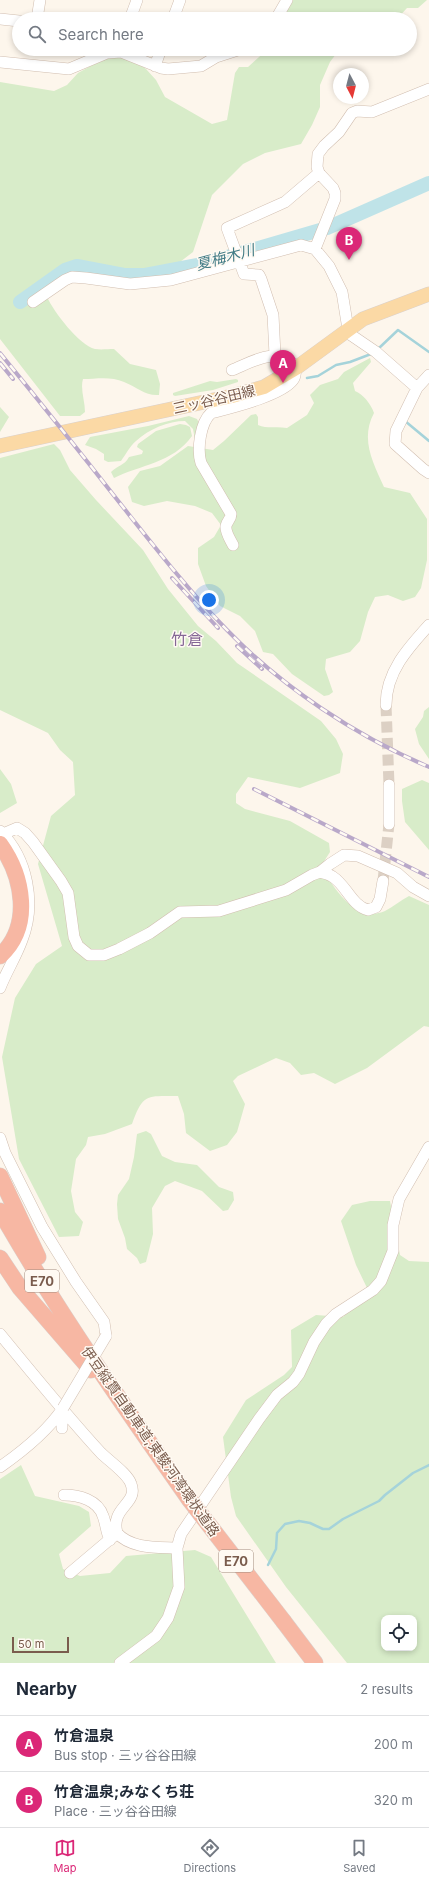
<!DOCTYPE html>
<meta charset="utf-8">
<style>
body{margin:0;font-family:Inter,"Noto Sans JP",sans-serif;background:#f2f2f3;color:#1f2937}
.controls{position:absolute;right:12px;bottom:12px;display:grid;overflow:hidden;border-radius:8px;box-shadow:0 2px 6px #0003}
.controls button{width:36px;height:36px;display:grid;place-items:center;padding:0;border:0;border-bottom:1px solid #e0e1e3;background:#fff;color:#1f2937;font:20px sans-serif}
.compass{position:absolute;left:333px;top:68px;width:36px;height:36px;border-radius:50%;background:#fff;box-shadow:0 2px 6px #0003;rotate:173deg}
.scale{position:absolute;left:12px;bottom:10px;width:57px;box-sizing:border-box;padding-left:4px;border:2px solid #7a5c4d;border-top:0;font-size:11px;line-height:14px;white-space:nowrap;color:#7a5c4d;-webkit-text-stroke:3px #fffaf3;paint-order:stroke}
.you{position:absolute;left:209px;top:600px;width:14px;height:14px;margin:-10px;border:3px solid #fff;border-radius:50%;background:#1a73e8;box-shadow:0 0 0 6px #1a73e833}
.badge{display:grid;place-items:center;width:26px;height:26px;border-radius:50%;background:#db2777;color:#fff;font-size:13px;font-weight:700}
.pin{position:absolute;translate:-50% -33px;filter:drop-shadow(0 1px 2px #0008)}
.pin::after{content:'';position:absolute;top:21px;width:14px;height:12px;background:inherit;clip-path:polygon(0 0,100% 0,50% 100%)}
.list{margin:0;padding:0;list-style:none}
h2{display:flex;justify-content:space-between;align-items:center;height:52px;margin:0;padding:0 16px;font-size:17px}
h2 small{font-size:13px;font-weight:400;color:#747a83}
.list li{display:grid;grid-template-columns:26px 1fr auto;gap:12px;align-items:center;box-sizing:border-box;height:56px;padding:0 16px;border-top:1px solid #e0e1e3}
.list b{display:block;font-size:15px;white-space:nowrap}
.list p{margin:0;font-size:13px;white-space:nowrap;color:#747a83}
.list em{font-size:13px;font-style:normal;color:#747a83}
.icon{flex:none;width:22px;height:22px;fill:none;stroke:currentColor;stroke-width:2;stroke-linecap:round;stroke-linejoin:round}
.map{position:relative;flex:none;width:429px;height:1663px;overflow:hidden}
.search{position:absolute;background:#fff;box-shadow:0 2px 6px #0003;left:12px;right:12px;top:12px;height:44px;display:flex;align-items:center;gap:10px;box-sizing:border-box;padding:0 14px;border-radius:22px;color:#747a83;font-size:15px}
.sheet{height:164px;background:#fff}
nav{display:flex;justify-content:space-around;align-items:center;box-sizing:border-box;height:56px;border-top:1px solid #e0e1e3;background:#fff;font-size:11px;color:#747a83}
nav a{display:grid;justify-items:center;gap:2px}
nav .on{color:#db2777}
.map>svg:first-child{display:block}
.green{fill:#d8ecc9;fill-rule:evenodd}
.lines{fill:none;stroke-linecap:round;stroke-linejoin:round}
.stream{stroke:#a5d3da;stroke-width:2.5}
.river{stroke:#bfe3e8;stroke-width:14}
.minor-tunnel{stroke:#dcd0c4;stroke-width:11;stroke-dasharray:11 5.5;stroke-linecap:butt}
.minor-casing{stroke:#d1beb0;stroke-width:12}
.major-casing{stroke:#dad1cd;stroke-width:15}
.highway-casing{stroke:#dad1cd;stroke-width:17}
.minor{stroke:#fff;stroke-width:11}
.major{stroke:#fbd9a5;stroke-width:14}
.highway{stroke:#f7b7a3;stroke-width:16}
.rail-casing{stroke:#b9a8c9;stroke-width:4}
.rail{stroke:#fffaf3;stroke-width:2.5;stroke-dasharray:8;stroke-linecap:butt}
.minor-bridge-casing{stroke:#d1beb0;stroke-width:12;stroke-linecap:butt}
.highway-bridge-casing{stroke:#dad1cd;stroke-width:17;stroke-linecap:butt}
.minor-bridge{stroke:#fff;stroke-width:11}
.highway-bridge{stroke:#f7b7a3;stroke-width:16}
.labels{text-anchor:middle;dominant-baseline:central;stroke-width:3;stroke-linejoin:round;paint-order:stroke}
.shield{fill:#fffaf3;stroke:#a28b7f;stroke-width:1}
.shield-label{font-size:13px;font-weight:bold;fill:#7a5c4d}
.street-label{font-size:14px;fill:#7a5c4d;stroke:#fffaf3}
.water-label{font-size:15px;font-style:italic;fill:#437c86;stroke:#fffaf3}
.quarter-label{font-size:16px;fill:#846695;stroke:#fffaf3}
</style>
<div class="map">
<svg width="429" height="1663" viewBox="0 0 429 1663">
<rect width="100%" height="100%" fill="#fdf6ec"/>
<path class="green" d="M292 0H427L418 8H407L397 19H283Z
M268 49H364C354 54 347 58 336 54L330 62 320 85V107L312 125 301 144 265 153 243 164 212 195 193 252 159 278 128 282 101 274 66 277 47 297C54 312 79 345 95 349 101 350 108 349 114 349L130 364 156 370 160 384 159 395C145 396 137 387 124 382 111 376 96 379 83 379 80 389 85 401 85 412L80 416H60L0 339V82L54 91 67 85 78 73 107 57 125 58 137 62 146 69 156 80 165 97 212 124 227 120 235 73 239 67H248Z
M370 358 371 362 353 383 355 391C363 394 371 404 374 413 360 439 373 463 384 487L410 493 427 519V560L421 588 415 597 403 601 388 595 375 597 368 612 360 641 350 652 326 659 325 669 333 692 329 695 324 696 292 674 273 654 263 652 255 631 240 616 220 606 206 586 198 564V548L214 537 221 525 212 513 195 506 167 501 144 506 132 502 128 487 140 471 160 466 188 446 213 450 224 441 251 415 256 414 258 417V425C267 429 277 426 287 428L307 415 314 403 310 395 320 385 338 379 344 372Z
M236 379 238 380V382L213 390 175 396 173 395V393L210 381 217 382Z
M0 407 9 417 0 432Z
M189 416 197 419 200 425 195 440 193 429 185 421C168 421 149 429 136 441 130 446 126 454 121 461L108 462 104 460V454L96 449 85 445 90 437 148 426Z
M180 424 186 425 190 427 192 436C173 463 140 465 114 478L111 472C118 465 124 466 129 457L142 454 143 451 137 447 138 444 156 431Z
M54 444 60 450 70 470 96 500 143 550 168 589 198 626 216 641 237 663 321 721 336 739 343 754 340 773 300 788 248 777 236 794V803L245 809 290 821 329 843 330 852 321 866C333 887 355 924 385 911 393 907 401 900 409 896L429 905V1027L424 1026 367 1068 335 1084 314 1073 301 1075 290 1063 276 1058 238 1076 233 1081 245 1104 237 1132 227 1145 210 1151 186 1133 184 1114 178 1096C147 1096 143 1093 132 1124L105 1134 88 1137 86 1145 76 1159 71 1191 75 1212 83 1222 79 1236 59 1237 19 1159 2 1057 15 998 36 964 62 946 38 864 51 816 75 795 73 762 60 750 48 733 0 710V458Z
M429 707V759L419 744 415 729 423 717 424 711Z
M0 769 11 784 17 803 0 813Z
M422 780 429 783V850L405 822 402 801V789Z
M146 1131 151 1134 162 1156 175 1162 197 1165 219 1187 233 1192 234 1200 228 1210 223 1211 202 1191 175 1181 165 1186 152 1208 153 1234 146 1262 140 1264 137 1258 127 1249 125 1238 118 1219 117 1204 118 1195 129 1179 134 1157 137 1134Z
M370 1201H390L400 1255 409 1261 429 1262V1663H347L286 1587 236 1516 231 1497 223 1437 246 1400 284 1375 292 1367 291 1330 316 1315 343 1317 368 1290 356 1265 341 1221 352 1205ZM384 1618H414V1648H384Z
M21 1465 35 1496 79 1506 89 1512 91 1526 59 1554 63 1569 80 1576 110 1573 126 1556 195 1550 211 1557 276 1663H0V1479Z"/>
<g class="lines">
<path class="stream" d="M378 349 398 330 429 352
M307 378 318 376 336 365 350 362 371 354
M405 421 429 441
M268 1565 276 1549 277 1533 285 1524 299 1521 310 1523 323 1529H329L343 1519 379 1501 385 1495 413 1473 429 1465"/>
<path class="river" d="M20 302 65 270 77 266 124 275H145L203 264 327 228 429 183"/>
<path class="minor-tunnel" d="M386 705 389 785
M383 881 389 824"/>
<g class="minor-casing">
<path id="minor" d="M0 19 19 21
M37 19 40 0
M130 19 137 0
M173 19 180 0
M276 19 287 0
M0 62 69 69 107 53 121 52 161 68 168 69 201 66 216 57 241 49
M155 66 161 49
M315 249 335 199V193L333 188 319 173 317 167 318 154 324 146 339 132 352 113 357 111 372 112 429 89
M33 302 65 280 72 277 86 278 130 284 171 280 301 245 315 249 329 266 342 292 348 329 351 335 376 352 417 388
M275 355 273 315 261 279 259 275 244 274 227 228 285 202 319 173
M232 370C252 362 280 344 296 368 295 372 296 376 293 380 281 396 230 408 211 413 200 423 197 450 201 463L231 514C231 519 227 521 226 526 225 532 230 539 233 545
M429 375 417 388 396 431 395 444 423 469 429 473
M386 705C386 672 408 648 429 625
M389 785V824
M0 831C28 859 36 904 22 940 16 957 6 972 0 988
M3 834 17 828 25 833 33 842 61 881 68 893 74 937 78 946 89 955H104L119 949 150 933 180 912 219 911 286 890 312 875 320 872 330 864 344 855 358 856 397 873 413 887 429 896
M320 872C324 873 329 874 333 877 346 885 352 906 368 910L376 907 380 899 383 881
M0 1138 5 1153 42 1227 76 1282 104 1322 106 1336
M0 1334C33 1374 66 1415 101 1453 109 1461 128 1474 131 1484 139 1504 110 1507 117 1533 131 1549 158 1547 177 1548
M58 1415 62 1423V1428
M0 1467C23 1451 47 1432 63 1408
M64 1495C79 1495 98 1500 103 1516 106 1523 106 1532 110 1540
M70 1573 115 1535
M120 1663 156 1636 168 1618 179 1587 177 1548 181 1534 259 1419 277 1395 293 1382 299 1374 314 1342 326 1324 336 1314 373 1290 381 1281 393 1251V1225L399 1199 429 1147"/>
</g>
<g class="major-casing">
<path id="major" d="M0 446 232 396 264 387 296 368 363 319 429 294"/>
</g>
<g class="highway-casing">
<path id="highway" d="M0 844C23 876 33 926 0 956
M0 1176 38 1257
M0 1211C57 1311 123 1405 189 1499
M0 1258 20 1288 91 1370
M284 1622 315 1663"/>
</g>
<use href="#minor" class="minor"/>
<use href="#major" class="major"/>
<use href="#highway" class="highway"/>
<g class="rail-casing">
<path id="rail" d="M0 353C40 402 80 452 119 502 154 546 188 590 227 630 282 687 356 736 429 767
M0 363 13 379
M172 578 218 628
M237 646 262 669
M254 789 429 877"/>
</g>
<use href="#rail" class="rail"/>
<g class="minor-bridge-casing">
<path id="minor-bridge" d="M63 1408 106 1336"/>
</g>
<g class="highway-bridge-casing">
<path id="highway-bridge" d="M189 1499 284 1622"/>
</g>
<use href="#minor-bridge" class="minor-bridge"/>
<use href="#highway-bridge" class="highway-bridge"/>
</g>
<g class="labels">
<g class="shield">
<rect x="25" y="1270" width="34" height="22" rx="3"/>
<rect x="219" y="1550" width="34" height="22" rx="3"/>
</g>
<g class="shield-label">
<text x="42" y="1281">E70</text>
<text x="236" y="1561">E70</text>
</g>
<g class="street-label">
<text transform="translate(214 399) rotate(-13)">三ッ谷谷田線</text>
<text transform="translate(151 1441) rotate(55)">伊豆縦貫自動車道;東駿河湾環状道路</text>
</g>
<g class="water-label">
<text transform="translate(225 257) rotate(-15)">夏梅木川</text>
</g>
<g class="quarter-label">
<text x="187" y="639">竹倉</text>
</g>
</g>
</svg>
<div class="controls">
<button><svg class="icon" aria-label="locate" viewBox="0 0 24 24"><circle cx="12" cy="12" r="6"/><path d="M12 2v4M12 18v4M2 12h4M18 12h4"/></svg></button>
</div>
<svg class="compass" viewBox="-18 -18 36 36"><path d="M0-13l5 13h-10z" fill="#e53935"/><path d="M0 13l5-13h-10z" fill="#747a83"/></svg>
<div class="scale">50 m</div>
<div class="you"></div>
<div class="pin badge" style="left:283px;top:383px">A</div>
<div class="pin badge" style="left:349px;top:260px">B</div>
<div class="search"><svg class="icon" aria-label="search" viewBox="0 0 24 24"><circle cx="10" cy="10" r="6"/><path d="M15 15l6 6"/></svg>Search here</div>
</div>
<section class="sheet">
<h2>Nearby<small>2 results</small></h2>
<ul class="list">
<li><span class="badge">A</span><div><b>竹倉温泉</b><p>Bus stop · 三ッ谷谷田線</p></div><em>200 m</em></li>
<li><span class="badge">B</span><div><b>竹倉温泉;みなくち荘</b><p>Place · 三ッ谷谷田線</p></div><em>320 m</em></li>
</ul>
</section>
<nav>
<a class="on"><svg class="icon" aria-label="map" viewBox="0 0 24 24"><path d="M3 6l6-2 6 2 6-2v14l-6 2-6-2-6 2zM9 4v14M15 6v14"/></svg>Map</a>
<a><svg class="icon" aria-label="directions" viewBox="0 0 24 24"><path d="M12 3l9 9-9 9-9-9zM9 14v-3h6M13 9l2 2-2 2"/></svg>Directions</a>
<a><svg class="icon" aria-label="saved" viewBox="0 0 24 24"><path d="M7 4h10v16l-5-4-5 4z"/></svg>Saved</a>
</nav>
